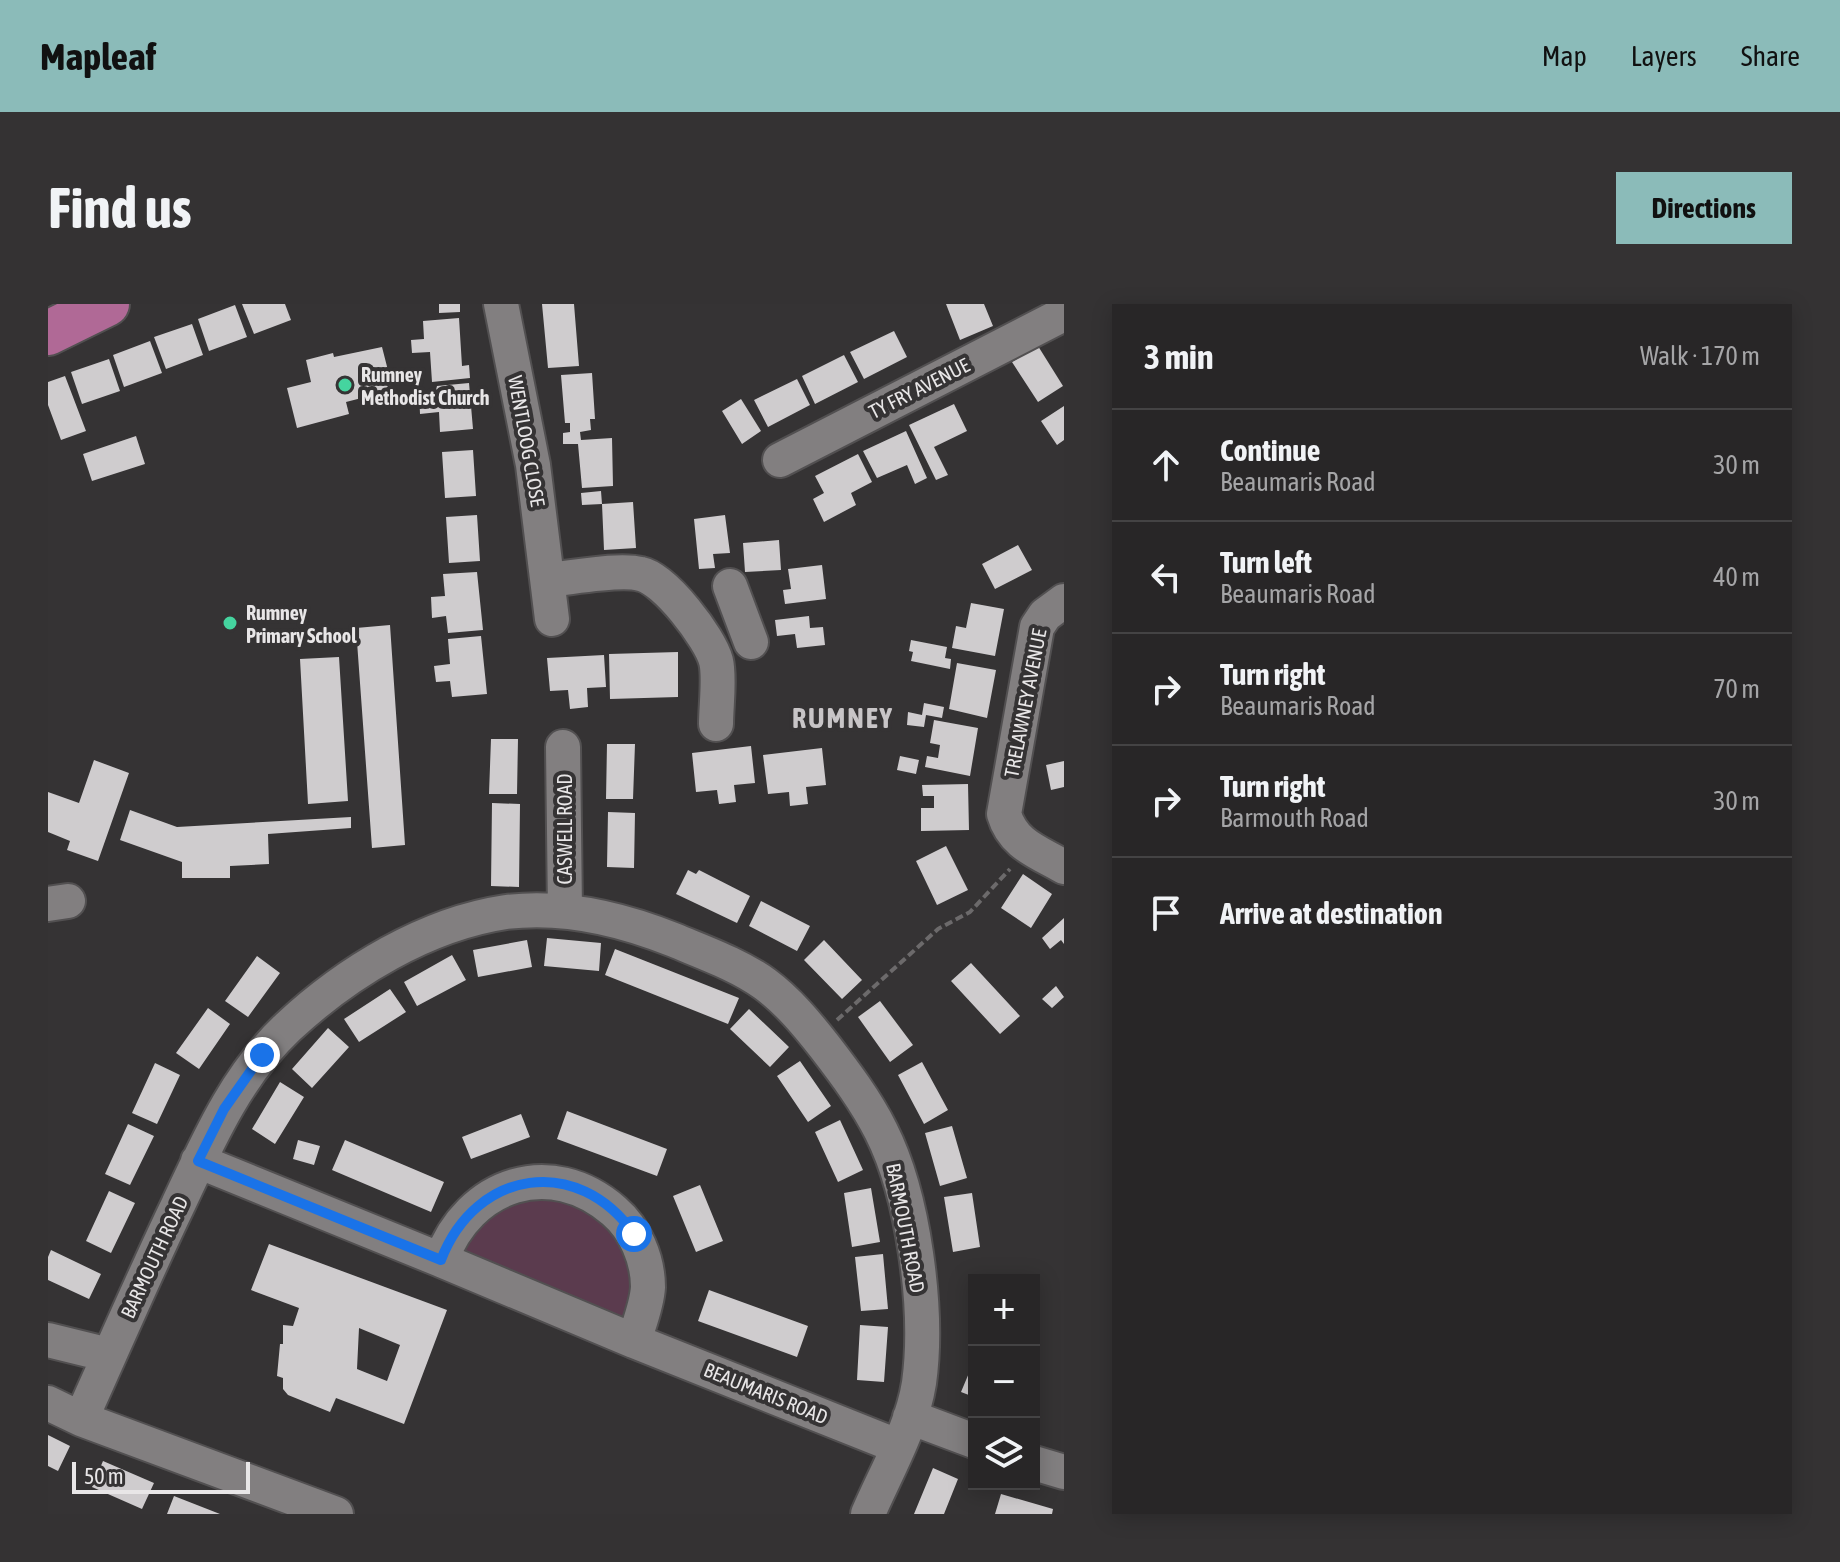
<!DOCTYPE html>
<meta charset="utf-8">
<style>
body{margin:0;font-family:"Asap Condensed",sans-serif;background:#343233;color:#f1f3f6}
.controls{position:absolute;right:24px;bottom:24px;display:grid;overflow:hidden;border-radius:0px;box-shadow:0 4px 20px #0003}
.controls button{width:72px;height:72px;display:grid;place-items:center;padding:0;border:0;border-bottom:2px solid #444344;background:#282627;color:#f1f3f6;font:40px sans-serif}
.scale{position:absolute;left:24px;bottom:20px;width:178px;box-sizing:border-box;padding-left:8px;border:4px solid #e8e6e7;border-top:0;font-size:22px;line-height:28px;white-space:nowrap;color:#e8e6e7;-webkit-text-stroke:6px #353334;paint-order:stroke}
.stop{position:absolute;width:24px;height:24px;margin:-18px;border:6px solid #1a73e8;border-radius:50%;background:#fff}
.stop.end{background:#1a73e8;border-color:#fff;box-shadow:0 2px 8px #0008}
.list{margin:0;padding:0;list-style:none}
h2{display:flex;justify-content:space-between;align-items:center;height:104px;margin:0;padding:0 32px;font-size:34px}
h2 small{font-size:26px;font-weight:400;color:#a5a5a7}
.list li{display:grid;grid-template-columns:52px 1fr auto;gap:24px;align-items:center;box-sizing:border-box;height:112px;padding:0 32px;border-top:2px solid #444344}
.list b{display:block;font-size:30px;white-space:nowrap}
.list p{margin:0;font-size:26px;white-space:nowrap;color:#a5a5a7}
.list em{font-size:26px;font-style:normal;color:#a5a5a7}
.icon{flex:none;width:44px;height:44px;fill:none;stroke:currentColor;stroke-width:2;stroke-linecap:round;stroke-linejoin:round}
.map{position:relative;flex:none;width:1016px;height:1210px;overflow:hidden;border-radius:0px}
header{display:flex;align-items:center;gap:48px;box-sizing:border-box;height:112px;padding:0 40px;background:#8bbbb9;color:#111}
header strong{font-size:38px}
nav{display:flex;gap:44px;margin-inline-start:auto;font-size:28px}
.intro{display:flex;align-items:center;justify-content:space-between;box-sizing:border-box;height:192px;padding:0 48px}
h1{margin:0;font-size:56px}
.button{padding:20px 36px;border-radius:0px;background:#8bbbb9;color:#111;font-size:28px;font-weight:700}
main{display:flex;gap:48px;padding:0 48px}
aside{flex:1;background:#282627;border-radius:0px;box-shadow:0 4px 20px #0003}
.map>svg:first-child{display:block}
.green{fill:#5b3b4e}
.building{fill:#cfccce;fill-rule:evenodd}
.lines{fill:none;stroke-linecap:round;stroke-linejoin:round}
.minor-casing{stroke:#525051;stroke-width:38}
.major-casing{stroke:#525051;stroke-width:48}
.path{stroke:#6c6a6b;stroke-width:4;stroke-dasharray:8 4;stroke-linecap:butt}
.minor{stroke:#827f80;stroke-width:34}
.major{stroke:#b06996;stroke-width:44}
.route{stroke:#1a73e8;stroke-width:10}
.poi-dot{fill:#45d49f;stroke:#353334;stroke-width:3}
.labels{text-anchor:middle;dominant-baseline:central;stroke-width:8;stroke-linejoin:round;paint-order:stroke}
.poi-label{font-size:20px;font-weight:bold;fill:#e8e6e7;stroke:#353334;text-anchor:start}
.street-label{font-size:20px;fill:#e8e6e7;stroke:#353334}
.district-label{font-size:28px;font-weight:bold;letter-spacing:2px;fill:#c8c5c7;stroke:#353334}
</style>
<header>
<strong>Mapleaf</strong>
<nav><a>Map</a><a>Layers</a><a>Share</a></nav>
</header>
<div class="intro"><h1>Find us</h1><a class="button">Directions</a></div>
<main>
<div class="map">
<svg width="1016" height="1210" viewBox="0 0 1016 1210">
<rect width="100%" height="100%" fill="#353334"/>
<path class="green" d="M503 891 545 905 575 938 585 980 578 1014 413 947C439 903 454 898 503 891Z"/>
<path class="building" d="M194 0H237L243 16 206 30Z
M391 0H412V8L391 9Z
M494 0H526L531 62 500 64Z
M898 0H936L945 22 912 36Z
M187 1 199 33 161 47 150 15Z
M411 14 414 62 421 61 422 74 384 78 382 48 364 49 363 36 376 35 375 17Z
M144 20 155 51 118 65 106 33Z
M846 27 859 53 816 75 802 48Z
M102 37 114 69 76 83 65 51Z
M990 42 1015 82 990 98 964 58Z
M334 43 345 86 298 98 301 110 249 124 239 84 263 78 258 56 285 49 286 53Z
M796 51 810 78 767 100 754 72Z
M61 55 72 87 34 100 23 68Z
M544 69 547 115H542L543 126 532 128 533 136 564 134 565 182 534 184 530 140H515V129L522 128V119H517L513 71Z
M17 72 38 127 13 136 0 101V78Z
M749 75 762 101 720 123 706 96Z
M421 79 425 125 392 128 391 108 372 110 371 88 388 86 389 82Z
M693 95 713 127 694 140 674 107Z
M906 100 919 127 886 143 900 171 888 176 861 121Z
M1016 102V136L1009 141 993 117Z
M858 127 879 174 867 180 859 161 829 174 815 147Z
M88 132 97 160 44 177 35 150Z
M425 146 428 192 397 194 394 148Z
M810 150 824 178 803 189 808 201 776 218 765 195 776 189 767 172Z
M553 187 554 200 585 198 588 244 556 246 554 200 534 201 533 189Z
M429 211 432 257 401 259 398 213Z
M677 211 682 249 665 250 667 264 651 265 646 215Z
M731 236 733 266 697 268 695 239Z
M970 241 984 266 947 285 934 260Z
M774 261 778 295 737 300 735 286 743 285 740 265Z
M429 268 435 326 400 329 398 312 384 314 383 293 397 292 395 270Z
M923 299 956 305 947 352 904 344 908 322 918 324Z
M761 312 762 324 775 323 777 341 749 344 747 330 729 332 727 316Z
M342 321 357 541 324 544 308 324Z
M433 332 439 390 404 393 402 377 388 378 386 362 402 360 400 335Z
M863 336 899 343 897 354 903 355 902 365 863 357 865 348 861 347Z
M630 348V393L562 395 561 350Z
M556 351 558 383 539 384 540 403 522 405 520 386 502 387 499 354Z
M291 353 300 497 260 500 252 355Z
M909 359 948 366 939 414 901 405Z
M876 399 896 403 894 414 878 411 876 423 859 421 860 408 874 411Z
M886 416 930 424 922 472 877 463 879 452 890 454 892 441 882 439Z
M443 435H470L469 490H441Z
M559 440H587L585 495H558Z
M703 442 707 479 686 481 688 498 671 500 669 486 648 488 644 449Z
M774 444 778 481 758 483 760 500 742 502 741 488 720 490 715 451Z
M852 452 871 456 868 470 849 466Z
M46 456 81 469 50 557 19 546 22 537 0 528V488L31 499Z
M1016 457V483L1003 486 998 461Z
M920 480 921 526 873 527V504H886V492H875L874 481Z
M444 499 472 500 471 583 443 582Z
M82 506 129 523 303 513V524L220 530 221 560 182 562V574H134V558L72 536Z
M560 508 587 509 586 564 559 563Z
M898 542 920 586 889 601 868 557Z
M640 566 648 570 651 566 702 592 689 619 628 590Z
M975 570 1004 590 983 624 953 604Z
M713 597 762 622 749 647 701 622Z
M1016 614V640L1013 636 1002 645 994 634Z
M499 634 553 639 551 667 496 662Z
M479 636 484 663 430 673 425 646Z
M776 636 814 676 794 695 756 656Z
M567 645 691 694 680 720 557 671Z
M404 651 418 676 369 702 356 678Z
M209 652 232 669 200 713 177 697Z
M923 659 972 712 952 730 903 677Z
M1008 682 1016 693 1004 704 994 695Z
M342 685 358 708 311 738 296 715Z
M832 697 865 741 842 758 810 713Z
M160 704 182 720 151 765 128 749Z
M701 705 741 743 722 763 682 725Z
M280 724 301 743 264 784 244 765Z
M752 757 783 802 760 818 729 772Z
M874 758 900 806 876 820 850 771Z
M107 759 132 771 109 820 84 809Z
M232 778 256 793 227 840 204 825Z
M519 807 619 845 609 872 509 835Z
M473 810 482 833 423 855 414 833Z
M792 816 815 866 790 878 767 828Z
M80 820 106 832 82 881 57 870Z
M904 822 919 874 892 882 877 829Z
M250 836 272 842 266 861 245 855Z
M297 836 396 878 383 908 284 866Z
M652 881 675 937 648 948 625 892Z
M823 884 832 938 804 943 796 889Z
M61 887 87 899 63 949 38 937Z
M924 889 932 943 905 948 896 893Z
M221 940 399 1006 356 1120 288 1094 282 1108 240 1091 235 1085V1074L229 1072 232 1040H235V1021L245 1022 251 1004 203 986ZM311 1024 352 1041 339 1077 309 1065Z
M3 946 53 970 41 995 0 976V953Z
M835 950 840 1005 813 1007 807 953Z
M661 986 760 1022 749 1053 650 1017Z
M812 1021 840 1023 836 1078 809 1076Z
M926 1057V1093L913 1088Z
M0 1131 22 1142 10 1167 0 1162Z
M55 1157 106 1179 94 1205 44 1183Z
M885 1164 910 1175 896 1210H866Z
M953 1190 1005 1205 1004 1210H947Z
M126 1192 172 1210H119Z"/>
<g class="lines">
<g class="minor-casing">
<path id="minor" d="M453 0 485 161 504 315
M732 156 1010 13
M500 276C523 274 571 264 593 270 617 275 662 334 668 357 672 373 668 403 668 420
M682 282 703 338
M1016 297 997 311 989 323 956 510C965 541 991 548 1016 563
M515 443 517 607
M0 600 20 597
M150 857 393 956C421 879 503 852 566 907 587 925 600 955 600 983 599 1001 591 1020 586 1037L849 1142
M393 956 586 1037
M0 1036 61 1051
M0 1099 33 1115 288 1210
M862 1113 926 1137
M33 1115C65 1044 96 972 130 901 160 837 188 772 240 723 299 668 378 620 458 608 515 601 574 615 626 636 657 649 691 661 717 680 740 697 759 720 777 743 797 769 818 797 833 827 866 892 881 1007 871 1079 864 1124 838 1168 820 1210
M986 1159 1016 1168"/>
</g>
<g class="major-casing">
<path id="major" d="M0 29 59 0"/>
</g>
<path class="path" d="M789 716 890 625 922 608 962 565"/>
<use href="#minor" class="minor"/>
<use href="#major" class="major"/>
</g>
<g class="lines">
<path class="route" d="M214 751 176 805 150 857 393 956C428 865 530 850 586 930"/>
</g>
<g class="poi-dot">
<circle cx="297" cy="81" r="8"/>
<circle cx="182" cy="319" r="8"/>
</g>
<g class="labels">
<g class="poi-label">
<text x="313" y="70">Rumney<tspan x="313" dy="23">Methodist Church</tspan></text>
<text x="198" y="308">Rumney<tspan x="198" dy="23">Primary School</tspan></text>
</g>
<g class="street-label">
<text transform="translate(871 84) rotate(-27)">TY FRY AVENUE</text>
<text transform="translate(479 137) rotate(80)">WENTLOOG CLOSE</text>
<text transform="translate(977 399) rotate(-79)">TRELAWNEY AVENUE</text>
<text transform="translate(516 525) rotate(-90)">CASWELL ROAD</text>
<text transform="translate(858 924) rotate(79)">BARMOUTH ROAD</text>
<text transform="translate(106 953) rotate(-65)">BARMOUTH ROAD</text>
<text transform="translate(718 1089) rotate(22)">BEAUMARIS ROAD</text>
</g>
<g class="district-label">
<text x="795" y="414">RUMNEY</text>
</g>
</g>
</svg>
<div class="controls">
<button>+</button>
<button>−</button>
<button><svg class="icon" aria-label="layers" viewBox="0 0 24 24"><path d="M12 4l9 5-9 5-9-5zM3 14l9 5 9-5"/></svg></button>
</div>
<div class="scale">50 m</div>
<div class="stop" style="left:586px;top:930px"></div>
<div class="stop end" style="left:214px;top:751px"></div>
</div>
<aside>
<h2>3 min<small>Walk · 170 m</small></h2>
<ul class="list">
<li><svg class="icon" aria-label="ahead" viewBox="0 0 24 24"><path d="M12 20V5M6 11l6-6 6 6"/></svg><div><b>Continue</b><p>Beaumaris Road</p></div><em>30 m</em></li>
<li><svg class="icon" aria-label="left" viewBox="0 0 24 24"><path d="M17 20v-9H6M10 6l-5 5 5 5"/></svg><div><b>Turn left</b><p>Beaumaris Road</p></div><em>40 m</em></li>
<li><svg class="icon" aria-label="right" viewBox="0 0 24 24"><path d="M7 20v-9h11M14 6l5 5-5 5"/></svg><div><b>Turn right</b><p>Beaumaris Road</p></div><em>70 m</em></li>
<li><svg class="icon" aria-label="right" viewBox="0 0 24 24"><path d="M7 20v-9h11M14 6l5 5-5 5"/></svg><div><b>Turn right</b><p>Barmouth Road</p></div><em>30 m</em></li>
<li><svg class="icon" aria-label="arrive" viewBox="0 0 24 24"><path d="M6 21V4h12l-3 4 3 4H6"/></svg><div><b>Arrive at destination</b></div></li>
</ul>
</aside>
</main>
